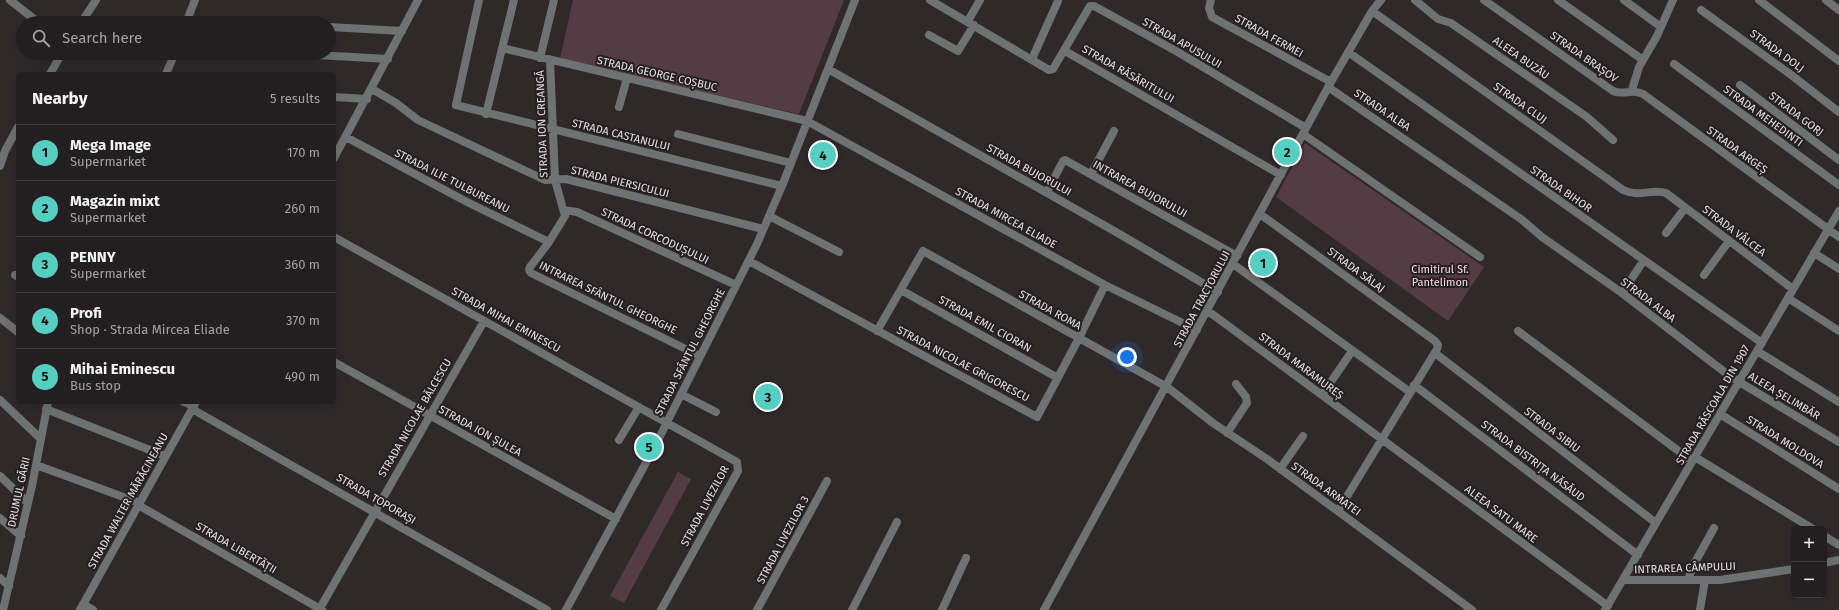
<!DOCTYPE html>
<meta charset="utf-8">
<style>
body{margin:0;font-family:"Fira Sans",sans-serif;background:#2f2c2d;color:#f1f3f6}
.controls{position:absolute;right:12px;bottom:12px;display:grid;overflow:hidden;border-radius:6px;box-shadow:0 4px 16px #0002}
.controls button{width:36px;height:36px;display:grid;place-items:center;padding:0;border:0;border-bottom:1px solid #403d3e;background:#231f20;color:#f1f3f6;font:20px sans-serif}
.you{position:absolute;left:1127px;top:357px;width:14px;height:14px;margin:-10px;border:3px solid #fff;border-radius:50%;background:#1a73e8;box-shadow:0 0 0 6px #1a73e833}
.badge{display:grid;place-items:center;width:26px;height:26px;border-radius:50%;background:#57cec2;color:#111;font-size:13px;font-weight:700}
.pin{position:absolute;translate:-50% -50%;border:2px solid #fff;box-shadow:0 1px 4px #0006}
.list{margin:0;padding:0;list-style:none}
h2{display:flex;justify-content:space-between;align-items:center;height:52px;margin:0;padding:0 16px;font-size:17px}
h2 small{font-size:13px;font-weight:400;color:#a3a2a5}
.list li{display:grid;grid-template-columns:26px 1fr auto;gap:12px;align-items:center;box-sizing:border-box;height:56px;padding:0 16px;border-top:1px solid #403d3e}
.list b{display:block;font-size:15px;white-space:nowrap}
.list p{margin:0;font-size:13px;white-space:nowrap;color:#a3a2a5}
.list em{font-size:13px;font-style:normal;color:#a3a2a5}
.icon{flex:none;width:22px;height:22px;fill:none;stroke:currentColor;stroke-width:2;stroke-linecap:round;stroke-linejoin:round}
.map{position:relative;flex:none;width:1839px;height:610px;overflow:hidden}
.search{position:absolute;background:#231f20;box-shadow:0 4px 16px #0002;left:16px;top:16px;width:320px;height:44px;display:flex;align-items:center;gap:10px;box-sizing:border-box;padding:0 14px;border-radius:22px;color:#a3a2a5;font-size:15px}
.panel{position:absolute;background:#231f20;box-shadow:0 4px 16px #0002;left:16px;top:72px;width:320px;height:332px;border-radius:6px}
.map>svg:first-child{display:block}
.green{fill:#553c44}
.lines{fill:none;stroke-linecap:round;stroke-linejoin:round}
.minor{stroke:#6f7272;stroke-width:8}
.labels{text-anchor:middle;dominant-baseline:central;stroke-width:4;stroke-linejoin:round;paint-order:stroke}
.street-label{font-size:11px;fill:#e3dfe1;stroke:#251f21}
.park-label{font-size:11px;fill:#f8dae3;stroke:#251f21}
</style>
<div class="map">
<svg width="1839" height="610" viewBox="0 0 1839 610">
<rect width="100%" height="100%" fill="#2f292a"/>
<path class="green" d="M573 0H844L799 114 560 59Z
M1305 143 1484 267 1448 321 1276 197Z
M678 472 691 479 624 603 610 596Z"/>
<g class="lines">
<path class="minor" d="M10 0 39 23
M479 0 456 105 782 186
M930 0 1049 70 1053 69 1090 6H1094L1176 51 1306 128
M1211 0 1209 8 1212 17 1331 82
M1415 0 1438 19 1451 23 1587 117 1613 140
M1484 0 1613 91C1624 96 1631 88 1643 94L1839 237
M1558 0 1643 60
M1624 0 1661 27
M1759 0 1839 61
M1826 0 1839 10
M1701 10 1790 74 1839 112
M1372 11 1623 190C1640 198 1652 188 1666 193L1793 289
M187 21 227 23
M968 21 980 0
M81 23 96 0
M186 23 195 0
M329 27 402 31
M929 35 958 51 974 25
M502 48 807 121 1105 285 1197 330
M1065 51 1281 175
M1348 52 1762 343
M281 53 388 59
M540 58 554 0
M1032 59 1058 1
M550 60 555 180 565 216 549 242 530 267 529 270 531 273 700 356
M1674 64 1839 185
M828 69 1116 232 1218 292
M50 74 62 53
M166 74 175 53
M1740 85 1839 160
M1328 87 1521 219 1542 237 1622 293 1731 377 1839 442
M372 89 396 103 418 120 545 180 566 179 763 229
M1632 90 1639 67 1657 36 1673 0
M334 97 367 99
M619 107 627 78
M486 114 514 0
M678 134 791 163
M1303 134 1480 257
M346 137 467 202 549 242
M334 158 418 0
M0 166 5 151 18 127
M1091 174 1114 131
M1047 192 1063 161 1065 160 1237 256
M564 210 577 212 736 285
M1260 214 1435 341 1438 345 1437 349 1338 511
M769 216 839 252
M1666 233 1685 208
M334 237 737 462 738 471 661 610
M1814 253 1839 269
M749 261 1037 417 1079 338 1105 285
M1233 264 1410 392
M15 275 18 277
M1704 275 1729 241
M901 290 1058 378
M1622 293 1644 260
M1788 298 1839 331
M1208 311 1608 606
M0 318 18 332
M877 331 923 251 1167 387 1213 423 1267 459 1472 610
M1518 331 1692 461
M1757 351 1839 402
M1435 353 1656 523
M334 362 616 519
M1414 385 1638 555
M681 394 716 412
M1322 395 1352 351
M0 400 41 439
M184 402 194 406
M46 409 165 456
M192 409 547 610
M1720 414 1839 489
M1227 433 1247 403 1246 397 1236 384
M619 440 639 407
M1695 457 1813 529
M36 465 140 503
M1280 469 1303 436
M0 476 28 503
M138 505 322 610
M0 518 21 536
M1824 536 1839 545
M1824 563 1839 560
M0 578 9 586
M1623 580H1720L1794 569
M1688 580 1693 566 1714 528
M83 604 93 610
M3 610 32 486 48 402
M80 610 196 402
M319 610 484 321
M566 610 655 446 757 244 782 186 855 0
M757 610 827 481
M852 610 897 522
M942 610 966 558
M1044 610 1331 82 1372 11 1381 0
M1605 610 1839 211
M1700 610 1705 580"/>
</g>
<g class="labels">
<g class="street-label">
<text transform="translate(1269 36) rotate(29)">STRADA FERMEI</text>
<text transform="translate(1182 43) rotate(30)">STRADA APUSULUI</text>
<text transform="translate(1777 51) rotate(36)">STRADA DOLJ</text>
<text transform="translate(1584 57) rotate(35)">STRADA BRAȘOV</text>
<text transform="translate(1521 58) rotate(35)">ALEEA BUZĂU</text>
<text transform="translate(657 74) rotate(13)">STRADA GEORGE COȘBUC</text>
<text transform="translate(1128 74) rotate(30)">STRADA RĂSĂRITULUI</text>
<text transform="translate(1520 103) rotate(35)">STRADA CLUJ</text>
<text transform="translate(1382 110) rotate(34)">STRADA ALBA</text>
<text transform="translate(1796 114) rotate(37)">STRADA GORJ</text>
<text transform="translate(1763 116) rotate(36)">STRADA MEHEDINTI</text>
<text transform="translate(542 124) rotate(-92)">STRADA ION CREANGĂ</text>
<text transform="translate(621 135) rotate(14)">STRADA CASTANULUI</text>
<text transform="translate(1737 150) rotate(36)">STRADA ARGEȘ</text>
<text transform="translate(1029 170) rotate(29)">STRADA BUJORULUI</text>
<text transform="translate(452 181) rotate(27)">STRADA ILIE TULBUREANU</text>
<text transform="translate(620 182) rotate(14)">STRADA PIERSICULUI</text>
<text transform="translate(1140 189) rotate(29)">INTRAREA BUJORULUI</text>
<text transform="translate(1561 189) rotate(35)">STRADA BIHOR</text>
<text transform="translate(1006 218) rotate(29)">STRADA MIRCEA ELIADE</text>
<text transform="translate(1734 231) rotate(37)">STRADA VÂLCEA</text>
<text transform="translate(655 236) rotate(25)">STRADA CORCODUȘULUI</text>
<text transform="translate(1356 270) rotate(36)">STRADA SĂLAJ</text>
<text transform="translate(608 298) rotate(26)">INTRAREA SFÂNTUL GHEORGHE</text>
<text transform="translate(1202 299) rotate(-62)">STRADA TRACTORULUI</text>
<text transform="translate(1648 300) rotate(37)">STRADA ALBA</text>
<text transform="translate(1050 310) rotate(29)">STRADA ROMA</text>
<text transform="translate(506 320) rotate(29)">STRADA MIHAI EMINESCU</text>
<text transform="translate(985 324) rotate(29)">STRADA EMIL CIORAN</text>
<text transform="translate(690 352) rotate(-63)">STRADA SFÂNTUL GHEORGHE</text>
<text transform="translate(963 364) rotate(28)">STRADA NICOLAE GRIGORESCU</text>
<text transform="translate(1301 366) rotate(37)">STRADA MARAMUREȘ</text>
<text transform="translate(1784 396) rotate(31)">ALEEA ȘELIMBĂR</text>
<text transform="translate(1713 405) rotate(-60)">STRADA RĂSCOALA DIN 1907</text>
<text transform="translate(415 418) rotate(-60)">STRADA NICOLAE BĂLCESCU</text>
<text transform="translate(1552 430) rotate(37)">STRADA SIBIU</text>
<text transform="translate(480 431) rotate(29)">STRADA ION ȘULEA</text>
<text transform="translate(1785 442) rotate(32)">STRADA MOLDOVA</text>
<text transform="translate(1533 461) rotate(37)">STRADA BISTRIȚA NĂSĂUD</text>
<text transform="translate(1326 489) rotate(36)">STRADA ARMATEI</text>
<text transform="translate(19 492) rotate(-78)">DRUMUL GĂRII</text>
<text transform="translate(376 499) rotate(30)">STRADA TOPORAȘI</text>
<text transform="translate(128 501) rotate(-61)">STRADA WALTER MĂRĂCINEANU</text>
<text transform="translate(705 506) rotate(-62)">STRADA LIVEZILOR</text>
<text transform="translate(1501 514) rotate(37)">ALEEA SATU MARE</text>
<text transform="translate(783 540) rotate(-62)">STRADA LIVEZILOR 3</text>
<text transform="translate(236 548) rotate(30)">STRADA LIBERTĂȚII</text>
<text transform="translate(1685 568) rotate(-2)">INTRAREA CÂMPULUI</text>
</g>
<g class="park-label">
<text x="1440" y="269">Cimitirul Sf.<tspan x="1440" dy="13">Pantelimon</tspan></text>
</g>
</g>
</svg>
<div class="controls">
<button>+</button>
<button>−</button>
</div>
<div class="you"></div>
<div class="pin badge" style="left:1263px;top:263px">1</div>
<div class="pin badge" style="left:1287px;top:152px">2</div>
<div class="pin badge" style="left:768px;top:397px">3</div>
<div class="pin badge" style="left:823px;top:155px">4</div>
<div class="pin badge" style="left:649px;top:447px">5</div>
<div class="search"><svg class="icon" aria-label="search" viewBox="0 0 24 24"><circle cx="10" cy="10" r="6"/><path d="M15 15l6 6"/></svg>Search here</div>
<section class="panel">
<h2>Nearby<small>5 results</small></h2>
<ul class="list">
<li><span class="badge">1</span><div><b>Mega Image</b><p>Supermarket</p></div><em>170 m</em></li>
<li><span class="badge">2</span><div><b>Magazin mixt</b><p>Supermarket</p></div><em>260 m</em></li>
<li><span class="badge">3</span><div><b>PENNY</b><p>Supermarket</p></div><em>360 m</em></li>
<li><span class="badge">4</span><div><b>Profi</b><p>Shop · Strada Mircea Eliade</p></div><em>370 m</em></li>
<li><span class="badge">5</span><div><b>Mihai Eminescu</b><p>Bus stop</p></div><em>490 m</em></li>
</ul>
</section>
</div>
